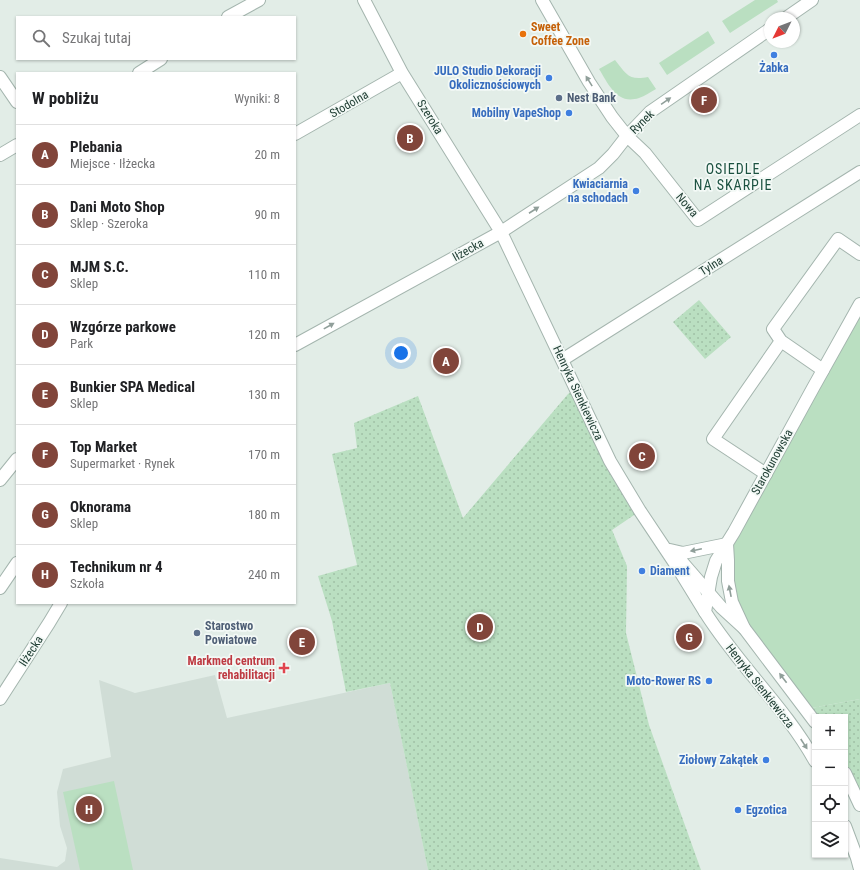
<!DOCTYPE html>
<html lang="pl">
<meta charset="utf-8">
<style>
body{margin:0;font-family:"Roboto Condensed",sans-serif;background:#f6f6f6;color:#202124}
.controls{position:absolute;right:12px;bottom:12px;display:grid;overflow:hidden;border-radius:0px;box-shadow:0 1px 3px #0004}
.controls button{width:36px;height:36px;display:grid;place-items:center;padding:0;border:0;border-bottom:1px solid #e0e0e0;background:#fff;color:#202124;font:20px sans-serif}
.compass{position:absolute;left:764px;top:12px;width:36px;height:36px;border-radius:50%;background:#fff;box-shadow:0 1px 3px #0004;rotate:228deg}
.you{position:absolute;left:401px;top:353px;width:14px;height:14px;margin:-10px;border:3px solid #fff;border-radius:50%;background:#1a73e8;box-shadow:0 0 0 6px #1a73e833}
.badge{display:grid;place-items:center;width:26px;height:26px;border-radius:50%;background:#81453a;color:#fff;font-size:13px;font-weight:700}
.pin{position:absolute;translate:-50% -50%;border:2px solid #fff;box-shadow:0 1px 4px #0006}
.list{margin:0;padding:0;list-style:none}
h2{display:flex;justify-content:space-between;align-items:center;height:52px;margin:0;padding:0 16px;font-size:17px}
h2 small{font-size:13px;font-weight:400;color:#757577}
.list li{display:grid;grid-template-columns:26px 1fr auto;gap:12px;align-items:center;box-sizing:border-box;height:60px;padding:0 16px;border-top:1px solid #e0e0e0}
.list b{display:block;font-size:15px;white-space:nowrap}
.list p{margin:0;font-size:13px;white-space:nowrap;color:#757577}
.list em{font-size:13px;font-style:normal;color:#757577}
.icon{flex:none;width:22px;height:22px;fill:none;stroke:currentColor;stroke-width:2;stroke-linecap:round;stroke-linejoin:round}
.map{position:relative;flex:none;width:860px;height:870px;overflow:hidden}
.search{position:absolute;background:#fff;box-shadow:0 1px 3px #0004;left:16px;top:16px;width:280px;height:44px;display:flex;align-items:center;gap:10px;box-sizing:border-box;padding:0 14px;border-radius:0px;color:#757577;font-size:15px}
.panel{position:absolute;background:#fff;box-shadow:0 1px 3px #0004;left:16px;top:72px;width:280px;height:532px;border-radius:0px}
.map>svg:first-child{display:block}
.built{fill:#d0ddd6}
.grass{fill:#badfc1}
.park{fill:url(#park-dots)}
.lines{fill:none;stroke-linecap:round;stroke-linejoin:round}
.minor-casing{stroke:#a4b5ae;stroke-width:14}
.tertiary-casing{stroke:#a4b5ae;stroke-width:14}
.minor{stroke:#fff;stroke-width:12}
.tertiary{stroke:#fff;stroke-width:12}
.oneway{fill:#909f9a}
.food-dot{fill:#e8710a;stroke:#f3f9f6;stroke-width:1.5}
.shop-dot{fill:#3f7fe0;stroke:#f3f9f6;stroke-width:1.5}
.service-dot{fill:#5c6f8a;stroke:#f3f9f6;stroke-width:1.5}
.health-dot{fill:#e0444e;stroke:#f3f9f6;stroke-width:1.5}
.labels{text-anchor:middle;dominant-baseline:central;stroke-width:3.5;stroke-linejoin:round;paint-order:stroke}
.food-label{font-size:12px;font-weight:bold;fill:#c56008;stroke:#f3f9f6;text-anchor:start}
.shop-label{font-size:12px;font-weight:bold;fill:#366cbe;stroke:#f3f9f6;text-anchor:end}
.service-label{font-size:12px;font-weight:bold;fill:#4e5e75;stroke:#f3f9f6;text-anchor:start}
.street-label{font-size:12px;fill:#213f35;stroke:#f3f9f6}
.health-label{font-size:12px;font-weight:bold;fill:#be3a42;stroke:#f3f9f6;text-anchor:end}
.quarter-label{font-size:14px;letter-spacing:1px;fill:#1c5241;stroke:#f3f9f6}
</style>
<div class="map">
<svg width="860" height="870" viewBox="0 0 860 870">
<defs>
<pattern id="park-dots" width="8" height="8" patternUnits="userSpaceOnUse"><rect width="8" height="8" fill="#badfc1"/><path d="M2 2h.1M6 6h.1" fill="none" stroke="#a0c0a6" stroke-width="1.8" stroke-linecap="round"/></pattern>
</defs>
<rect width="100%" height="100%" fill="#e2ede7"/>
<path class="built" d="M215 675 227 718 390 683 428 870H0V858L57 867 65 861 67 848 60 826 57 792 63 769 111 757 99 680 135 693Z"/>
<path class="grass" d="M755 0H777L778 2 730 33 722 21Z
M708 31 715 43 667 75 659 63Z
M615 60C626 74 629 81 648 77L656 89C650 92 645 96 639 98 617 105 609 85 599 69Z
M860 304V699L806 709 744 628 728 581 734 532Z
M114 781 133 870H80L63 792Z"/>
<path class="park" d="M699 300 731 337 705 359 673 322Z
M576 388 640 511 612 530 627 566 626 633 649 725 701 870H428L390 683 346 692 332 621 318 576 357 565 332 454 357 448 354 423 418 396 463 518 568 394Z
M860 699V805L845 773V717H815L806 709Z"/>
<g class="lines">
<g class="minor-casing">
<path id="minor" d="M364 0 402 73 501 232 610 461 640 511 678 568 705 612
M542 0 589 82 612 117 627 136 645 153 698 220 860 115
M228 17 259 0
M786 18 812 0
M139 73 161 59
M0 77 17 102
M295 134 402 73
M0 155 17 145
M781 341 773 329 838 239 860 254
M295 345 501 232 599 168 613 154 627 136 650 112 770 29
M562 360 860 172
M766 474 713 439 781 341 823 370
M0 480 17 459
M670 550 683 553 727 544
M676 557 682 562 721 607 744 628
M0 588 17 563
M0 699 49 623 61 603"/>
</g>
<g class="tertiary-casing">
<path id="tertiary" d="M727 544 728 560V581L732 602 744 628 815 722
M815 761C785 707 738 665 705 612L711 577 716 561 734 532 813 388 860 304
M845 773 860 805
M845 826 857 858 860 869"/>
</g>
<use href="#minor" class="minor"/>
<use href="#tertiary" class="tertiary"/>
</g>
<defs><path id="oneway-solid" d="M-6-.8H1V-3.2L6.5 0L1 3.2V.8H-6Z"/></defs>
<g class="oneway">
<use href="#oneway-solid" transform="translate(589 81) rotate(-122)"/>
<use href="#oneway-solid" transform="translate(666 101) rotate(-35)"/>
<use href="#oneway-solid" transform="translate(534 210) rotate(-33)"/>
<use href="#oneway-solid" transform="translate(329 326) rotate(-29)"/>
<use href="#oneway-solid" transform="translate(696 550) rotate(168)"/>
<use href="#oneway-solid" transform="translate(730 591) rotate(-101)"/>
<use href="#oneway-solid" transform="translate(783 678) rotate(-127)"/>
<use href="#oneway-solid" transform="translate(804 744) rotate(57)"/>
</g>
<circle class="food-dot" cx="523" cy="34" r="4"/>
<g class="shop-dot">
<circle cx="774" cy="55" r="4"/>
<circle cx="549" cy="78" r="4"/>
<circle cx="569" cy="113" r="4"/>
<circle cx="636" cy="191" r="4"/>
<circle cx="642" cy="571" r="4"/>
<circle cx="709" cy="681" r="4"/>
<circle cx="766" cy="760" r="4"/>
<circle cx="738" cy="810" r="4"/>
</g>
<g class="service-dot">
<circle cx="559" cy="98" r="4"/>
<circle cx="197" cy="633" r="4"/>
</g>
<path class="health-dot" d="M282 662h4v4h4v4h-4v4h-4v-4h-4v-4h4z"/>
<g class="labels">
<g class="food-label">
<text x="531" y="27">Sweet<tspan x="531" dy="14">Coffee Zone</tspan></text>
</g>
<g class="shop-label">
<text x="774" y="68" text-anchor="middle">Żabka</text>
<text x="541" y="71">JULO Studio Dekoracji<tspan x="541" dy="14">Okolicznościowych</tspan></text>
<text x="561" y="113">Mobilny VapeShop</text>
<text x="628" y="184">Kwiaciarnia<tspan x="628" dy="14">na schodach</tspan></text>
<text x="650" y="571" text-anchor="start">Diament</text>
<text x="701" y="681">Moto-Rower RS</text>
<text x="758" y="760">Ziołowy Zakątek</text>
<text x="746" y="810" text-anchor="start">Egzotica</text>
</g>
<g class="service-label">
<text x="567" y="98">Nest Bank</text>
<text x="205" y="626">Starostwo<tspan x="205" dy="14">Powiatowe</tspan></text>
</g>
<g class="street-label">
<text transform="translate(349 104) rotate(-30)">Stodolna</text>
<text transform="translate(430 117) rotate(58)">Szeroka</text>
<text transform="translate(642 122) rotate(-44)">Rynek</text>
<text transform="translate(687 205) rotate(50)">Nowa</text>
<text transform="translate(468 250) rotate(-29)">Iłżecka</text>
<text transform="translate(711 266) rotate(-32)">Tylna</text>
<text transform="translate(578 393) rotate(65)">Henryka Sienkiewicza</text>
<text transform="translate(772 462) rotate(-61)">Starokunowska</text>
<text transform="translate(31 651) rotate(-57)">Iłżecka</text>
<text transform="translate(760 686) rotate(52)">Henryka Sienkiewicza</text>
</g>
<g class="health-label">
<text x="275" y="661">Markmed centrum<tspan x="275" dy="14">rehabilitacji</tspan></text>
</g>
<g class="quarter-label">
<text x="733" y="169">OSIEDLE<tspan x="733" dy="16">NA SKARPIE</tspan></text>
</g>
</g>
</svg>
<div class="controls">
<button>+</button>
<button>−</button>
<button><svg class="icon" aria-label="locate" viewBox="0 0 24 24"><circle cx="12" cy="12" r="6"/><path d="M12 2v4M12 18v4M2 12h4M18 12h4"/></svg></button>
<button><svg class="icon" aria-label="layers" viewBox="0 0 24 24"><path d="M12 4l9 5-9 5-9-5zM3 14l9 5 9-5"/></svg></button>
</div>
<svg class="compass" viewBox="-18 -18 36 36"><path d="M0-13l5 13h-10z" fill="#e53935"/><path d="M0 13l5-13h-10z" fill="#757577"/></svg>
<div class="you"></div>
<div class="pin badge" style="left:446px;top:361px">A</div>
<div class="pin badge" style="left:410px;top:138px">B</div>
<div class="pin badge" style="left:642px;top:456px">C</div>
<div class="pin badge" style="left:480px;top:627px">D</div>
<div class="pin badge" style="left:302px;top:642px">E</div>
<div class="pin badge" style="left:704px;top:100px">F</div>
<div class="pin badge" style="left:689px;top:637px">G</div>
<div class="pin badge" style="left:89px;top:809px">H</div>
<div class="search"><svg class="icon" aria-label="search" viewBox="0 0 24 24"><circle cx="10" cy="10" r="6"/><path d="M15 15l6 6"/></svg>Szukaj tutaj</div>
<section class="panel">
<h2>W pobliżu<small>Wyniki: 8</small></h2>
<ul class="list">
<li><span class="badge">A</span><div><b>Plebania</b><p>Miejsce · Iłżecka</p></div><em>20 m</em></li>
<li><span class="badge">B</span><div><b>Dani Moto Shop</b><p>Sklep · Szeroka</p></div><em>90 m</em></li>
<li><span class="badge">C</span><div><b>MJM S.C.</b><p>Sklep</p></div><em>110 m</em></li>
<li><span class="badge">D</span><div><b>Wzgórze parkowe</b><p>Park</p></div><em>120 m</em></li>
<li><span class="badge">E</span><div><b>Bunkier SPA Medical</b><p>Sklep</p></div><em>130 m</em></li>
<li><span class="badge">F</span><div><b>Top Market</b><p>Supermarket · Rynek</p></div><em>170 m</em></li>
<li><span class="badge">G</span><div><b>Oknorama</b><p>Sklep</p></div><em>180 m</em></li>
<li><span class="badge">H</span><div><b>Technikum nr 4</b><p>Szkoła</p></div><em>240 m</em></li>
</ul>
</section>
</div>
